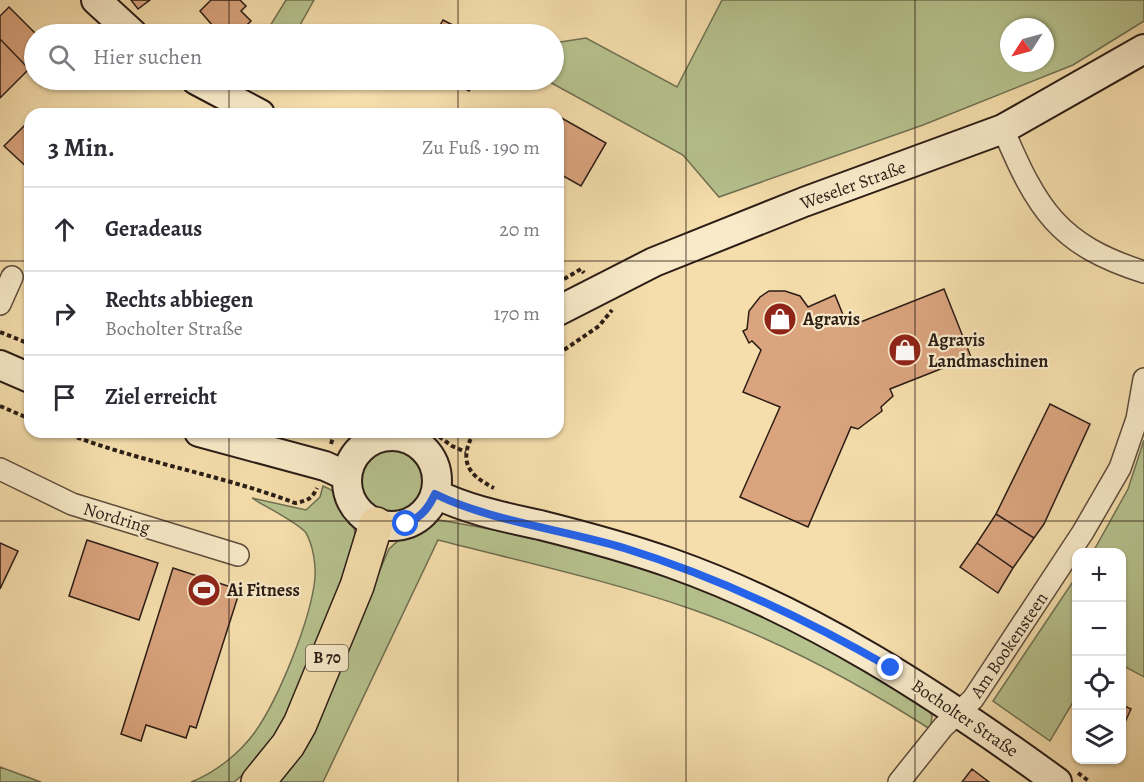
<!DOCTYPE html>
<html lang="de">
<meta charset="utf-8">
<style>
body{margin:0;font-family:Alegreya,serif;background:#f2f2f3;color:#2b2b33}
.controls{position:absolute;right:18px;bottom:18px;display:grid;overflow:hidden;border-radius:12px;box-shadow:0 2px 4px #0004}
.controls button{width:54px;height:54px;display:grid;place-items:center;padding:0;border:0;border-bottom:2px solid #e1e1e2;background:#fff;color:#2b2b33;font:30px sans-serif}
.compass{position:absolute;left:1000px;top:18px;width:54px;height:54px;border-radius:50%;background:#fff;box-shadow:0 2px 4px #0004;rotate:234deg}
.stop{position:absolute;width:18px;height:18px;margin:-14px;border:4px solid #2563eb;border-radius:50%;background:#fff}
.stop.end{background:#2563eb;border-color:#fff;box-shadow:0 2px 6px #0008}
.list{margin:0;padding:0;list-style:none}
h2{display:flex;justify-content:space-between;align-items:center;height:78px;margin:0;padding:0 24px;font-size:26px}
h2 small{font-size:20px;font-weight:400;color:#7c7c81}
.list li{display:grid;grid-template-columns:39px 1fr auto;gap:18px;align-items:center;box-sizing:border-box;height:84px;padding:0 24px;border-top:2px solid #e1e1e2}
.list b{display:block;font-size:22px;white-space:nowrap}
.list p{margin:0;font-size:20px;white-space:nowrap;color:#7c7c81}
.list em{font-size:20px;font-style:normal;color:#7c7c81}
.icon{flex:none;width:33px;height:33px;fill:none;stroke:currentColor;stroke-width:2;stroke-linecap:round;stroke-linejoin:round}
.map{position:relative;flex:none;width:1144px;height:782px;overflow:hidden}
.search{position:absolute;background:#fff;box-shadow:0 2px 4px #0004;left:24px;top:24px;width:540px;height:66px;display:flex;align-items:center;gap:15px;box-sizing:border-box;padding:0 21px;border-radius:33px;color:#7c7c81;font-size:22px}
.panel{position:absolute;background:#fff;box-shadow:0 2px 4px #0004;left:24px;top:108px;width:540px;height:330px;border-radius:18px}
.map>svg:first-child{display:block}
.green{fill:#b6c28e;stroke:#707052;stroke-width:1.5;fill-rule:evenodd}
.building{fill:#daa47e;stroke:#2b1d16;stroke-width:1.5}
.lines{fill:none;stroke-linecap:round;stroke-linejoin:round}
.street-casing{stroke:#5e4d3c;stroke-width:24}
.secondary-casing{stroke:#2b1d16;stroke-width:32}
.primary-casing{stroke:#2b1d16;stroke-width:36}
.path{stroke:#2b1d16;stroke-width:4;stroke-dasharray:4.5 3;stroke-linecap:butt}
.street{stroke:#f8eac9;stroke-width:21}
.secondary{stroke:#f8eac9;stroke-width:28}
.primary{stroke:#f5deac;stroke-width:33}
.route{stroke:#2563eb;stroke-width:8}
.grid{fill:none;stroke:#2b1d16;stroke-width:1.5;stroke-opacity:0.55}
.labels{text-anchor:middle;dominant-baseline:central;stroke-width:4.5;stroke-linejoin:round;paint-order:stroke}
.shield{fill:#f8eac9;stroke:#685a4c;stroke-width:1.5}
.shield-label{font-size:16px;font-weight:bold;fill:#2b1d16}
.street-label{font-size:18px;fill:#2b1d16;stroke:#f8eac9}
.poi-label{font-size:18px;font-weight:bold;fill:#2b1d16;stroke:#f8eac9;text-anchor:start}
</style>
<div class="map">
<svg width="1144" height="782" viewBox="0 0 1144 782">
<rect width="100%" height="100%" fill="#f5deac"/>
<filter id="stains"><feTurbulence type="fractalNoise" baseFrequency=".00333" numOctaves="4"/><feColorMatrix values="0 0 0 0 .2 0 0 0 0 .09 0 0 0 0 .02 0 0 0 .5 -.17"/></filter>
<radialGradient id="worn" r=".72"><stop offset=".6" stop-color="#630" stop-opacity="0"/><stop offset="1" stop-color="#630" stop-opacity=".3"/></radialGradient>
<path class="green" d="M286 0H314L295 34H265Z
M722 0H1144V21L1073 65 923 125 719 197 683 155 546 80H554V43L586 38 677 87ZM1009 27H1045V63H1009Z
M1144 440V677L1122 665V552H1093L1128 489Z
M359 483a32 32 0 1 1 64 0a32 32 0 1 1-64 0Z
M323 486C341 492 355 518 355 537 355 545 352 553 351 561 323 633 299 734 234 782H191C215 773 240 753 255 732 279 698 311 619 315 578 316 565 313 545 306 533 299 523 264 506 252 498L306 510 320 497Z
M439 520C567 541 693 577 809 636 849 656 888 683 927 706L932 716 930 729C855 681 778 640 694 610 611 581 524 562 438 540L323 782H276L313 724 389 549 402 537Z
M1076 577V697L1050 741 993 701Z
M0 767 38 781 41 782H0Z"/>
<path class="building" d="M131 0H150L138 9Z
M211 0H240L246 6 241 11 251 21 237 34H220L200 11Z
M9 7 36 34 34 64 29 69 0 39V16Z
M443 20 470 34H435Z
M0 39 29 69 0 98Z
M449 80H475L469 91Z
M558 116 606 143 581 186 558 173Z
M30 120V170L4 146Z
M944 289 971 357 890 389 893 396 881 407 882 411 858 429 851 427 808 527 740 497 780 407 743 392 761 350 752 341 749 343 743 331 747 329 749 311 760 297 769 291H785L800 296 808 307 835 295 848 327Z
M1050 404 1090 424 1044 524 1034 538 996 514Z
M996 514 1034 538 1013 568 977 543Z
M87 540 158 563 139 620 69 596Z
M0 543 18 551 0 589Z
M977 543 1013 568 998 593 960 567Z
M173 568 240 590 196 728 190 726 186 738 146 725 141 741 121 734Z
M1122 705 1131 709 1122 729Z
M972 769 989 782H962Z"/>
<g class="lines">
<g class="street-casing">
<path id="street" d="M1003 129C1037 209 1058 245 1144 272
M0 304 12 277
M0 469 72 504 238 555
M899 782 943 727 973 699 1083 532 1120 468 1137 419 1144 379"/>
</g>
<g class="secondary-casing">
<path id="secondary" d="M96 0 133 34
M196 80 260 114
M558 311 654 262 804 202 1003 129 1144 49
M0 365 30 378
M199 432 325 466 347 476
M347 481a45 45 0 1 1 90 0a45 45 0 1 1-90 0Z
M436 494C468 510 504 517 540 525 584 536 628 548 671 563 812 613 936 694 1057 782"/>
</g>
<g class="primary-casing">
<path id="primary" d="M258 782 288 745 300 724 357 586 376 524"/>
</g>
<path class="path" d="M564 279 581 269 584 273
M0 332 30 344
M558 354 599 326 612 310
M0 406 30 419
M63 432C138 462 219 474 295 503 307 501 312 499 317 488
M327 432H343
M433 432 452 446 466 452
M474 432C459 460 466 474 494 488
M331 444 334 434
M1078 773 1090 782"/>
<use href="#street" class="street"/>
<use href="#secondary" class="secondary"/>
<use href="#primary" class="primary"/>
</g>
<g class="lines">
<path class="route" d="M406 524C421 517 428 509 435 494 490 521 565 530 624 548 718 577 806 619 891 668"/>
</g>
<path class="grid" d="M229 0V34M458 0V34M686 0V782M915 0V782M229 80V114M458 80V114M0 261H30M558 261H1144M229 432V782M458 432V782M0 521H1144"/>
<defs>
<g id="shop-disc" transform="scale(1.725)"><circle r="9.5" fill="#8f2418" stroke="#f8eac9"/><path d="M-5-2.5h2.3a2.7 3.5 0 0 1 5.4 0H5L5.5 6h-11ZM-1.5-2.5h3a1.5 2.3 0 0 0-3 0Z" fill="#fff"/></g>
<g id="stadium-disc" transform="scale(1.725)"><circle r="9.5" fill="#8f2418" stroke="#f8eac9"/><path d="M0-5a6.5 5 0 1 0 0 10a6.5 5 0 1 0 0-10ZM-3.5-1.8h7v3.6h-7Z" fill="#fff"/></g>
</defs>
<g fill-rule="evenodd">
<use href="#shop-disc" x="780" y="319"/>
<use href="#shop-disc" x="905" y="350"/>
<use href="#stadium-disc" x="204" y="590"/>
</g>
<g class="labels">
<rect class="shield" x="306" y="645" width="42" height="26" rx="4.5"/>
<g class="shield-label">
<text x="327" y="658">B 70</text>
</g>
<g class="street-label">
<text transform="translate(853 185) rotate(-20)">Weseler Straße</text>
<text transform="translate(117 518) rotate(17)">Nordring</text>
<text transform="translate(1009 645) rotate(-56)">Am Bookensteen</text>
<text transform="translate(965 718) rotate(34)">Bocholter Straße</text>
</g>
<g class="poi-label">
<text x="803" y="319">Agravis</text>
<text x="928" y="340">Agravis<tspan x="928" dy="21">Landmaschinen</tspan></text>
<text x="227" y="590">Ai Fitness</text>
</g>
</g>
<rect width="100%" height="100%" filter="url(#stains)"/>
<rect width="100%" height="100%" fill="url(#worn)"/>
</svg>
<div class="controls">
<button>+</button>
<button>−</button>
<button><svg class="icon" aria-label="locate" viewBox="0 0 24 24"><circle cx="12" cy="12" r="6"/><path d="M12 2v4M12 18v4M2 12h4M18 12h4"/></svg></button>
<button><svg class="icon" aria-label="layers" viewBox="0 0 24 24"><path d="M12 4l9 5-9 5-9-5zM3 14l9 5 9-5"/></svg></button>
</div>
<svg class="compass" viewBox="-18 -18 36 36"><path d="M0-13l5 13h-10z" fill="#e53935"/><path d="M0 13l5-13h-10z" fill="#7c7c81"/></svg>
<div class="stop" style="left:406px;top:524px"></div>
<div class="stop end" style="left:891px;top:668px"></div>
<div class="search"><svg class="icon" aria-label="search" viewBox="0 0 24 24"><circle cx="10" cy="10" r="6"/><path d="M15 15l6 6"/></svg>Hier suchen</div>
<section class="panel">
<h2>3 Min.<small>Zu Fuß · 190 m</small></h2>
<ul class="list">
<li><svg class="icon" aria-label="ahead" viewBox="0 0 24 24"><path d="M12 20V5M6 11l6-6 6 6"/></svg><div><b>Geradeaus</b></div><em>20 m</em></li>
<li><svg class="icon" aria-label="right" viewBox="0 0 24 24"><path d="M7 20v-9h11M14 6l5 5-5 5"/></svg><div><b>Rechts abbiegen</b><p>Bocholter Straße</p></div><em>170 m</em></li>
<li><svg class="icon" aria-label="arrive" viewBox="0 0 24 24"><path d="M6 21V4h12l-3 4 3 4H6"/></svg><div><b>Ziel erreicht</b></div></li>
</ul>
</section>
</div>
